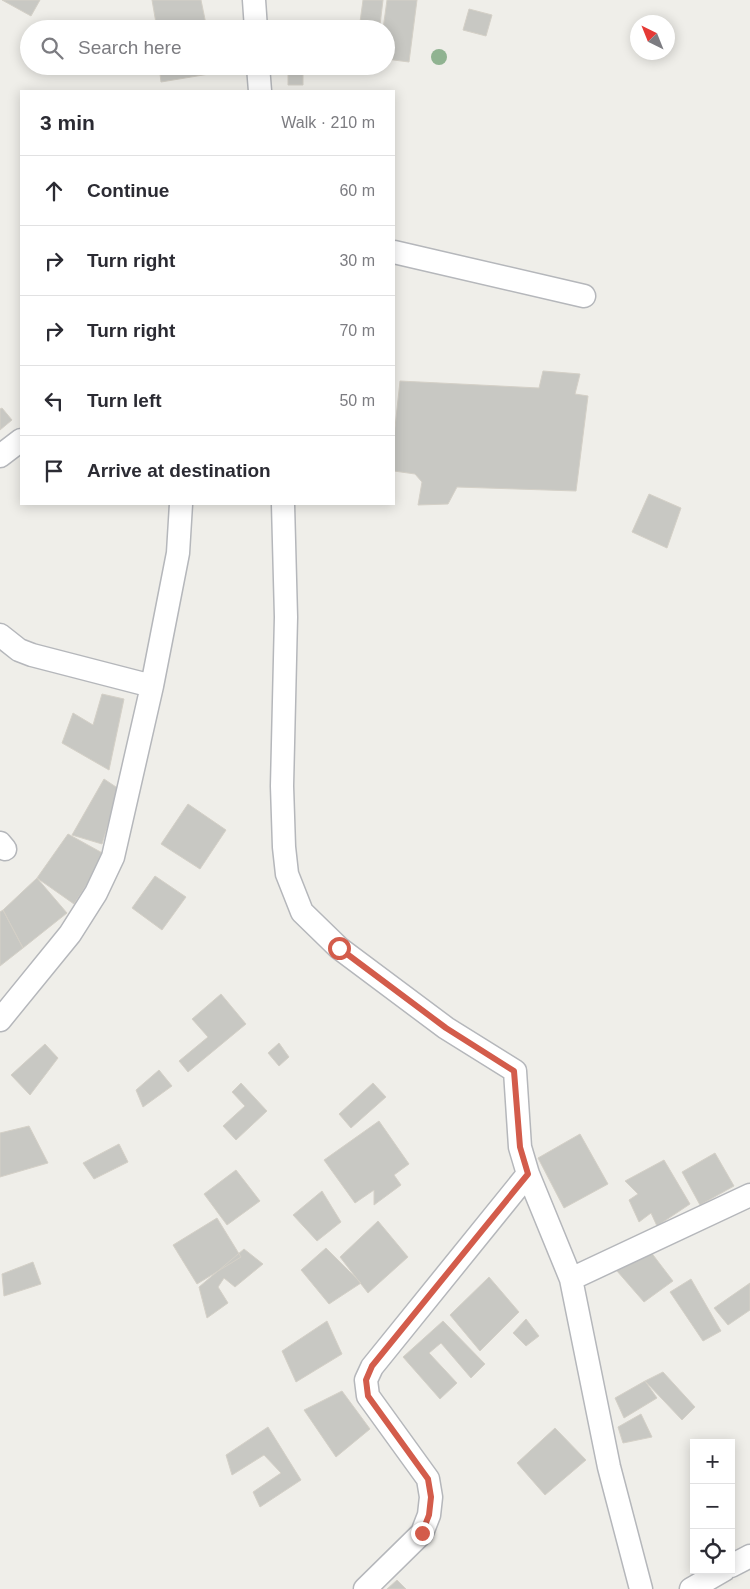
<!DOCTYPE html>
<meta charset="utf-8">
<style>
body{margin:0;font-family:Helvetica,sans-serif;background:#f7f7f7;color:#2b2b33}
.controls{position:absolute;right:15px;bottom:15px;display:grid;overflow:hidden;border-radius:0px;box-shadow:0 2px 12px #0003}
.controls button{width:45px;height:45px;display:grid;place-items:center;padding:0;border:0;border-bottom:1px solid #e1e1e2;background:#fff;color:#2b2b33;font:25px sans-serif}
.compass{position:absolute;left:630px;top:15px;width:45px;height:45px;border-radius:50%;background:#fff;box-shadow:0 2px 12px #0003;rotate:317deg}
.stop{position:absolute;width:15px;height:15px;margin:-11px;border:4px solid #d35c4b;border-radius:50%;background:#fff}
.stop.end{background:#d35c4b;border-color:#fff;box-shadow:0 1px 5px #0008}
.list{margin:0;padding:0;list-style:none}
h2{display:flex;justify-content:space-between;align-items:center;height:65px;margin:0;padding:0 20px;font-size:21px}
h2 small{font-size:16px;font-weight:400;color:#7c7c81}
.list li{display:grid;grid-template-columns:32px 1fr auto;gap:15px;align-items:center;box-sizing:border-box;height:70px;padding:0 20px;border-top:1px solid #e1e1e2}
.list b{display:block;font-size:19px;white-space:nowrap}
.list em{font-size:16px;font-style:normal;color:#7c7c81}
.icon{flex:none;width:28px;height:28px;fill:none;stroke:currentColor;stroke-width:2;stroke-linecap:round;stroke-linejoin:round}
.map{position:relative;flex:none;width:750px;height:1589px;overflow:hidden}
.search{position:absolute;background:#fff;box-shadow:0 2px 12px #0003;left:20px;top:20px;width:375px;height:55px;display:flex;align-items:center;gap:12px;box-sizing:border-box;padding:0 18px;border-radius:28px;color:#7c7c81;font-size:19px}
.panel{position:absolute;background:#fff;box-shadow:0 2px 12px #0003;left:20px;top:90px;width:375px;height:415px;border-radius:0px}
.map>svg:first-child{display:block}
.building{fill:#c8c8c3;stroke:#d4d0c7}
.lines{fill:none;stroke-linecap:round;stroke-linejoin:round}
.street-casing{stroke:#b5b7bb;stroke-width:25}
.street{stroke:#fff;stroke-width:22}
.tree{fill:#90b391}
.route{stroke:#d35c4b;stroke-width:6}
</style>
<div class="map">
<svg width="750" height="1589" viewBox="0 0 750 1589">
<rect width="100%" height="100%" fill="#efeee9"/>
<path class="building" d="M2 0H40L31 16Z
M152 0H201L207 29H157Z
M363 0H383L380 25 360 22Z
M387 0H417L409 62 386 59V29H383Z
M469 9 492 15 486 36 463 30Z
M299 24 321 26 320 29H298Z
M159 66H214L215 73 161 82Z
M288 69H303V85H288Z
M543 371 580 374 575 394 588 396 576 491 457 487 448 504 418 505 422 482 415 474 394 471V437L400 381 539 388Z
M2 408 12 420 0 430V409Z
M649 494 681 508 667 548 632 532Z
M102 694 124 699 109 770 62 743 73 713 93 725Z
M104 779 119 789 102 844 72 835Z
M188 804 226 830 200 869 161 844Z
M68 834 106 855 74 904 37 878Z
M155 876 186 897 162 930 132 908Z
M37 878 67 913 23 948 3 910Z
M3 910 23 948 0 966V912Z
M221 994 246 1024 188 1072 179 1061 208 1037 192 1019Z
M279 1043 289 1057 279 1066 268 1053Z
M45 1044 58 1058 30 1095 11 1075Z
M159 1070 172 1086 143 1107 136 1090Z
M241 1083 267 1111 236 1140 223 1126 245 1106 232 1092Z
M373 1083 386 1097 351 1128 339 1114Z
M379 1121 409 1164 394 1175 401 1185 374 1205V1190L355 1203 324 1160Z
M29 1126 48 1163 0 1177V1133Z
M580 1134 608 1184 564 1208 538 1158Z
M119 1144 128 1162 94 1179 83 1163Z
M715 1153 734 1186 700 1205 682 1172Z
M664 1160 690 1204 657 1226 651 1213 639 1222 629 1200 638 1194 625 1181Z
M236 1170 260 1201 227 1225 204 1194Z
M322 1191 341 1222 317 1241 293 1215Z
M217 1218 241 1257 197 1284 173 1245Z
M378 1221 408 1257 368 1293 340 1257Z
M647 1247 673 1281 644 1302 617 1271Z
M326 1248 361 1283 329 1304 301 1270Z
M244 1249 263 1264 235 1287 224 1278 218 1287 228 1303 207 1318 199 1287Z
M33 1262 41 1284 4 1296 2 1274Z
M489 1277 519 1312 480 1351 450 1315Z
M691 1279 721 1331 703 1341 670 1292Z
M750 1283V1310L728 1325 714 1308Z
M526 1319 539 1336 526 1346 513 1333Z
M327 1321 342 1354 296 1382 282 1351Z
M443 1321 485 1364 471 1378 441 1343 429 1353 457 1383 440 1399 403 1357Z
M663 1372 695 1407 682 1420 645 1381Z
M645 1381 657 1398 624 1418 615 1398Z
M342 1391 370 1429 336 1457 304 1410Z
M641 1414 652 1437 623 1443 618 1427Z
M268 1427 301 1480 260 1507 253 1492 281 1473 264 1455 232 1475 226 1455Z
M555 1428 586 1460 545 1495 517 1463Z
M397 1580 406 1589H387Z"/>
<g class="lines">
<g class="street-casing">
<path id="street" d="M254 0 256 29
M258 66 260 91
M394 252 584 296
M0 456 21 440
M283 504 286 617 282 786 284 847 287 874 302 912 339 948 446 1028 515 1071 520 1147 528 1174 571 1279 609 1467 641 1589
M0 635 19 650 32 655 152 686
M0 843 5 849
M0 1020 70 934 96 893 113 857 152 686 178 553 181 504
M571 1279 750 1195
M731 1566 750 1556
M365 1589 422 1533 429 1515 431 1497 428 1479 368 1396 366 1380 372 1367 528 1174
M691 1589 724 1570"/>
</g>
<use href="#street" class="street"/>
</g>
<circle class="tree" cx="439" cy="57" r="8"/>
<g class="lines">
<path class="route" d="M339 948 446 1028 514 1071 520 1147 528 1174 372 1366 366 1380 368 1396 428 1479 431 1497 429 1515 422 1533"/>
</g>
</svg>
<div class="controls">
<button>+</button>
<button>−</button>
<button><svg class="icon" aria-label="locate" viewBox="0 0 24 24"><circle cx="12" cy="12" r="6"/><path d="M12 2v4M12 18v4M2 12h4M18 12h4"/></svg></button>
</div>
<svg class="compass" viewBox="-18 -18 36 36"><path d="M0-13l5 13h-10z" fill="#e53935"/><path d="M0 13l5-13h-10z" fill="#7c7c81"/></svg>
<div class="stop" style="left:339px;top:948px"></div>
<div class="stop end" style="left:422px;top:1533px"></div>
<div class="search"><svg class="icon" aria-label="search" viewBox="0 0 24 24"><circle cx="10" cy="10" r="6"/><path d="M15 15l6 6"/></svg>Search here</div>
<section class="panel">
<h2>3 min<small>Walk · 210 m</small></h2>
<ul class="list">
<li><svg class="icon" aria-label="ahead" viewBox="0 0 24 24"><path d="M12 20V5M6 11l6-6 6 6"/></svg><div><b>Continue</b></div><em>60 m</em></li>
<li><svg class="icon" aria-label="right" viewBox="0 0 24 24"><path d="M7 20v-9h11M14 6l5 5-5 5"/></svg><div><b>Turn right</b></div><em>30 m</em></li>
<li><svg class="icon" aria-label="right" viewBox="0 0 24 24"><path d="M7 20v-9h11M14 6l5 5-5 5"/></svg><div><b>Turn right</b></div><em>70 m</em></li>
<li><svg class="icon" aria-label="left" viewBox="0 0 24 24"><path d="M17 20v-9H6M10 6l-5 5 5 5"/></svg><div><b>Turn left</b></div><em>50 m</em></li>
<li><svg class="icon" aria-label="arrive" viewBox="0 0 24 24"><path d="M6 21V4h12l-3 4 3 4H6"/></svg><div><b>Arrive at destination</b></div></li>
</ul>
</section>
</div>
